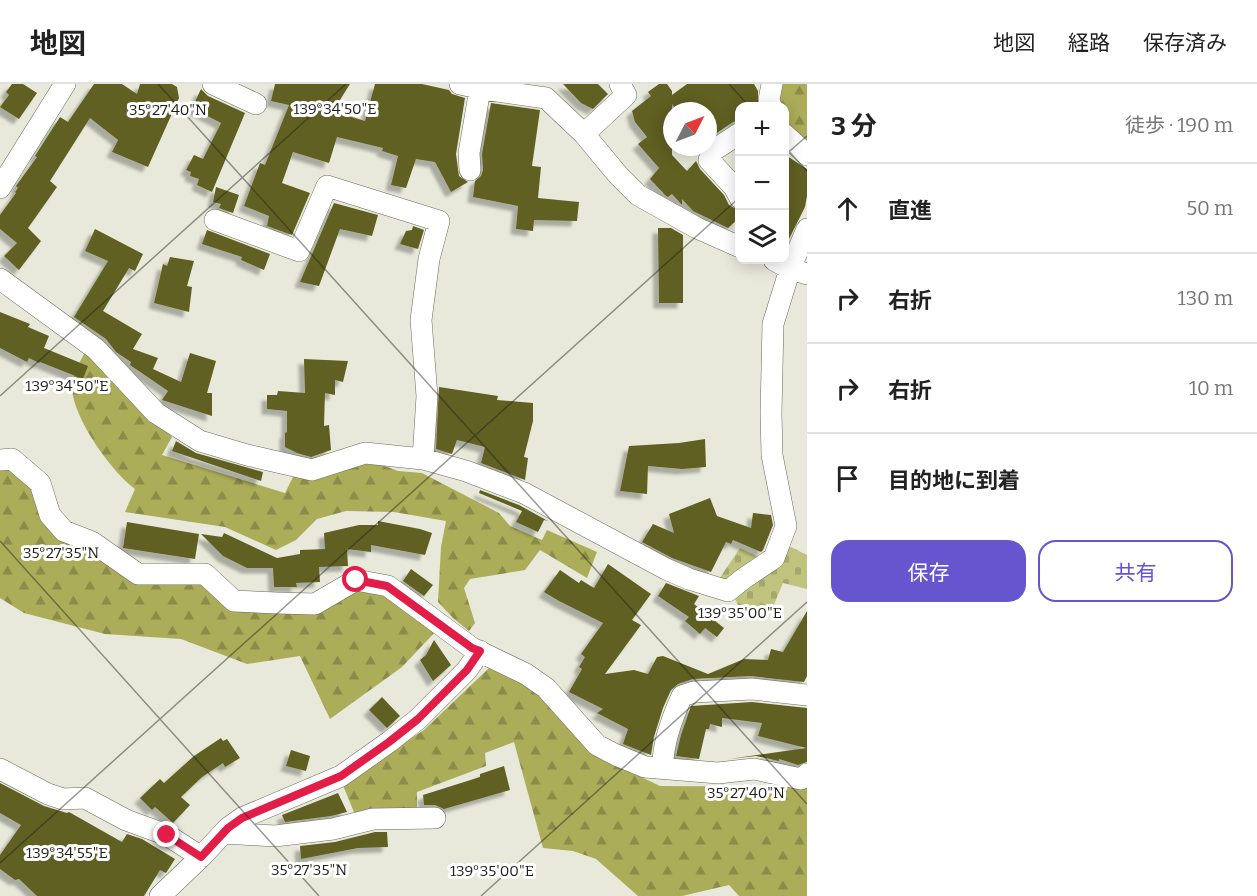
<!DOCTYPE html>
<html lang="ja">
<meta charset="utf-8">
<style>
body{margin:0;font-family:Bitter,"Noto Sans JP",serif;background:#f2f2f2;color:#222}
.controls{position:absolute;right:18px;top:18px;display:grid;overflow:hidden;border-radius:12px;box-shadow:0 3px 15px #0003}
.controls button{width:54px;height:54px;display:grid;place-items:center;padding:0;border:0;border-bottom:2px solid #e0e0e0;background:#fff;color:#222;font:30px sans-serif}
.compass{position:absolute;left:663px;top:18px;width:54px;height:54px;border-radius:50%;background:#fff;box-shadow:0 3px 15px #0003;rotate:48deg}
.stop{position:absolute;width:18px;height:18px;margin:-14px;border:4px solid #e11d48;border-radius:50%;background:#fff}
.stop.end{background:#e11d48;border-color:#fff;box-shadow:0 2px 6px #0008}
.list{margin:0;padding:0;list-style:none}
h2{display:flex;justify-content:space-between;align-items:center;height:78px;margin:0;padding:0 24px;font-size:26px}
h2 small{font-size:20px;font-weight:400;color:#767676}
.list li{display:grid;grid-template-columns:39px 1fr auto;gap:18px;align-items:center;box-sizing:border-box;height:90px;padding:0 24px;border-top:2px solid #e0e0e0}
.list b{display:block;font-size:22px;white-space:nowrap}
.list em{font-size:20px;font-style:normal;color:#767676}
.actions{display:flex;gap:12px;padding:18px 24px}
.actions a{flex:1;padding:14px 0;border:2px solid #6655ce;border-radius:18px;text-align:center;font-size:21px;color:#6655ce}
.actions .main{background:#6655ce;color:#fff}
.icon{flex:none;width:33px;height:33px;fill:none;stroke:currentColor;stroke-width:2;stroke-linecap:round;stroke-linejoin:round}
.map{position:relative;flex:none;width:807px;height:812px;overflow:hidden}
header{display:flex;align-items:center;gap:36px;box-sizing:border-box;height:84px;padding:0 30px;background:#fff;border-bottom:2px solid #e0e0e0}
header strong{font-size:28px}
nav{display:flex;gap:33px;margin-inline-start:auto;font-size:21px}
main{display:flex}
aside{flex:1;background:#fff}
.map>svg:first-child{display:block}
.forest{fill:url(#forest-firs)}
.cemetery{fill:url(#cemetery-stones)}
.building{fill:#606120;filter:url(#shadow)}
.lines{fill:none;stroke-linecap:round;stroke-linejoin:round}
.street-casing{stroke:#6b6b5e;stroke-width:22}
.street{stroke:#fff;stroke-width:21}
.route{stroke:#e11d48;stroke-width:8}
.ticks{fill:none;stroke:#1e1f19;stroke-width:1.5;stroke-opacity:0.45}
.ticks-label{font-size:15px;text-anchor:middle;fill:#1e1f19;stroke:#fff;stroke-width:6;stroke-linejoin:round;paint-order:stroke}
</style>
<header>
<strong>地図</strong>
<nav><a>地図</a><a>経路</a><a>保存済み</a></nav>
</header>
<main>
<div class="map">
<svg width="807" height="812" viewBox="0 0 807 812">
<defs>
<pattern id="forest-firs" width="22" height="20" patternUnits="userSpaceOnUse" patternTransform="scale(1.5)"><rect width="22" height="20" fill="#abad59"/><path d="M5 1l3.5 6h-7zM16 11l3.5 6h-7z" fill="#8b8c49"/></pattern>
<pattern id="cemetery-stones" width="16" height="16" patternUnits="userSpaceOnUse" patternTransform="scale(1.5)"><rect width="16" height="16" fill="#c0c37d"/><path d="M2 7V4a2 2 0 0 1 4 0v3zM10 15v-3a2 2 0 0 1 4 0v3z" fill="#a5a76b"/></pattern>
<filter id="shadow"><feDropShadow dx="-5.5" dy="5.5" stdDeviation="1.5" flood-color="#0004"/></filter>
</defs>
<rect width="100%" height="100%" fill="#e8e9da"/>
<path class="forest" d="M781 0H807V62C794 52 785 40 784 22H779L777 17Z
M86 267 172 353 162 371 285 409 294 391 369 376 398 387 422 389 499 429 510 442 542 456 547 446 597 468 587 494 540 466 525 486 470 495 464 504 475 539 469 547 453 534 438 518 441 463 446 437 394 428 346 427 317 435 296 456 276 466 225 443 125 428 135 405C111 387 79 341 73 312 70 296 78 280 86 267Z
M11 382 34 402 45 434 106 472 204 494 233 522 312 527 357 501 385 508 437 546 402 583 330 635 300 572 247 580 181 555 105 550 24 529 0 514V383Z
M490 583 541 609 592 669 660 702 807 703V812H739L729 801 682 812H638L596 775 573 767 543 764 514 658 485 669 486 682 417 708V726L356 733 342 699 424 646Z"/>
<path class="cemetery" d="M785 460 807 471V505L783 499 773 523 760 522 742 529 732 509 717 498 740 464 773 480Z"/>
<path class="building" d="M12 0H23L37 9 19 35 0 23 9 11 6 8Z
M94 0H122L137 10 140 0H172L177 3 179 14 148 83 112 68 118 56 90 34 50 97 57 103 28 144 41 157 19 186 4 172 17 159 0 145V131L16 109 15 108 18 104 16 102 37 73 35 72 60 33 68 38Z
M275 0H350L333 27 365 37 375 0H422L449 6 452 10 465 14 456 70 459 92 468 98 451 108 435 78 416 75 406 104 391 101 398 72 382 67 383 64 337 53 329 79 293 68 282 99 310 109 292 151 267 142 269 132 244 122 260 79 265 81 289 21 271 17Z
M563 0H598L608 10 593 25 581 19Z
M659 0H667L672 7V11L687 0H754L758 7V22H740V36L733 38 708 55V27H677L672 20V71L687 87 696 77 700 85 724 111 729 121 738 126 735 130 738 135 728 144 693 127 682 115V121L672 110 668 113 666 112 650 95 659 84 638 60 647 53 635 38 632 27 651 12 648 8Z
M201 5 208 12 245 29 212 108 197 101 199 95 190 92 191 88 186 86 194 71 203 75 221 39 192 24Z
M491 19 540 26 532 82 541 83 538 114 579 118 577 137 534 136 533 147 516 145 518 122 473 113 475 97 481 92 483 86 482 70Z
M784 70 807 85V112L805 123 784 165Z
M216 103 239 111 233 129 219 124 221 120 213 118Z
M334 119 378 131 372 152 340 145 319 202 300 198Z
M413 142 424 146 418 165 400 160 406 147 412 146Z
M658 144H671L683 151V219H659Z
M95 145 143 170 135 187 129 184 103 227 142 250 133 265 158 274 153 285 181 298 190 269 216 277 207 309H212V332L162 316 168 307 130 281 131 278 116 268 106 255 74 233 108 177 85 167Z
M207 146 270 170 264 186 241 176 242 173 202 160Z
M170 173 194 177 187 202 192 203 189 228 154 219 163 180 167 182Z
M0 228 30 240 28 243 49 252 44 264 88 282 83 295 40 278 39 279 29 274 27 278 0 264Z
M304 275 348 277 343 298 335 296V311L325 309 324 342 329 341 331 366 311 373 297 369 285 363V349L287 348V327L267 325V311H277L278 307 305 309Z
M439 303 498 312 497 316 533 319V337L524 373 528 374 525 396 481 379 485 363 457 356 452 370 436 365Z
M705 355 706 383 682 385 648 382 647 410 620 407 629 362 679 359Z
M176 357 196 369 263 388 261 397 172 367Z
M480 406 519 421 548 437 544 436 538 448 516 438 522 427 479 409Z
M710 414 717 432 751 444 753 429 771 431 773 441 763 466 761 468 733 456 731 460 726 458 711 488 672 474 642 458 653 440 674 449 669 430Z
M378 437 420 445 432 449 425 471 371 461V468L347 465 348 482 319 483 320 498 296 499 297 503H274L273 484H247L223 472 201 450 222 453 224 449 277 474 300 470V466L325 465 324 449 359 441H378Z
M127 438 199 450 195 475 123 464Z
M608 480 651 510 632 536 641 541 605 590 634 586 648 590 657 573 663 572 708 590 744 575 768 576 771 565 783 568 807 527V592L804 598 751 592 693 595 678 600 671 606 663 624 654 653 651 671 623 660 628 645 597 629 603 625 569 608 582 585 579 583 585 573 581 570 603 539 559 517 544 508 560 486 579 499 581 496 594 504Z
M411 485 433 501 424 512 403 497Z
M666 499 699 512 694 520 724 544 717 553 705 544 700 550 685 537 689 533 658 512Z
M434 556 451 581 433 597 420 576 426 571Z
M382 613 400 632 387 644 369 626Z
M752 618 807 624V678L798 681 779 675V677L756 672 729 675 806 664 758 652 762 639 722 634V643L710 640 709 645H706L699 675 676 672 681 651 691 622Z
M221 654 223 657 227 655 240 674 225 683 223 679 202 693 181 713 190 721 173 739 155 723 152 726 140 714 160 695 164 699 194 672Z
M291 666 310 672 306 687 286 682Z
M504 682 510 706 444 725 435 721H424L423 711 480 693V690Z
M0 699 44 722 67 729 69 728 122 758 127 750 142 755 175 775 166 789 160 786 144 812H37L19 795 15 796 0 785V771L21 741 0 729Z
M338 709 347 728 331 732 285 738 282 731Z
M375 748H387L388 763 358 764 301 775 300 762 335 758Z"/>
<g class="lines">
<g class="street-casing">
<path id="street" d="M213 0 256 20
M460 0 483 5 546 14 584 50 618 91 638 111 697 144 740 163
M771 22 769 16 772 0
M740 49 714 66 709 76 734 103 740 114
M584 50 626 11 620 0
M784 50 807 71
M470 86 469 69 480 5
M0 104 65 0
M215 136 299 167 327 102 439 137 429 175 421 236 427 312 423 375
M807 145 790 185 807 190
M0 195 96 265 156 329 200 357 247 371 312 386 365 369 423 375 466 387 524 409 666 485 689 495 728 507 743 495 774 474 786 442 772 371 771 329 773 240 790 185 774 176
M0 376 12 375 40 399 50 431 64 447 92 458 138 490H205L234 517 277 519 315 520 356 496 388 502 472 564 526 590 546 604 597 661 616 671 645 683 718 689 754 685 801 695 807 690
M663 684C662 660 672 634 682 612L694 608 752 605 807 611
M0 685 48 710 63 715 85 714 126 736 167 751 201 773
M224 749 275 752 333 745 373 735 435 734
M160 812 201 773 228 744 242 734 341 692 389 658 418 635 467 586 480 567"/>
</g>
<use href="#street" class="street"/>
</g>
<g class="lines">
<path class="route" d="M167 751 201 773 228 744 242 734 341 692 389 658 418 635 467 586 480 567 472 564 387 502 356 496"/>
</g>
<path class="ticks" d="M158 0 807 720M729 0 749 22M784 62 807 87M784 72 807 52M0 312 346 0M0 457 319 812M0 779 740 113M481 812 807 518"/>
<g class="ticks-label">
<text x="335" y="30">139°34'50"E</text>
<text x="168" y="31">35°27'40"N</text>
<text x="67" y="307">139°34'50"E</text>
<text x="61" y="474">35°27'35"N</text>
<text x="740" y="534">139°35'00"E</text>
<text x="746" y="714">35°27'40"N</text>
<text x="67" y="774">139°34'55"E</text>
<text x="309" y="791">35°27'35"N</text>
<text x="492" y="792">139°35'00"E</text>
</g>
</svg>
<div class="controls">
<button>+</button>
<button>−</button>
<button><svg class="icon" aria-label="layers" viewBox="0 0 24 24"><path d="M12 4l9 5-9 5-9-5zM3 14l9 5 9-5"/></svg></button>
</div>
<svg class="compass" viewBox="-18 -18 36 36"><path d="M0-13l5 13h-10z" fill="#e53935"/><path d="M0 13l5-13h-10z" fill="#767676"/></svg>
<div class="stop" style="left:356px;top:496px"></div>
<div class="stop end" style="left:167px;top:751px"></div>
</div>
<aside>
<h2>3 分<small>徒歩 · 190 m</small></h2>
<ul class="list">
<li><svg class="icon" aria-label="ahead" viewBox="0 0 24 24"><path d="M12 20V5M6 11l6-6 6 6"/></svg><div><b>直進</b></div><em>50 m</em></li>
<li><svg class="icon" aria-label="right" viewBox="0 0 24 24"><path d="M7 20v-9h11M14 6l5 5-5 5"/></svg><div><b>右折</b></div><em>130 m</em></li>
<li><svg class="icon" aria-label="right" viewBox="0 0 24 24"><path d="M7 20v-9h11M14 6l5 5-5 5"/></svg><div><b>右折</b></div><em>10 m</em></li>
<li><svg class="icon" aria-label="arrive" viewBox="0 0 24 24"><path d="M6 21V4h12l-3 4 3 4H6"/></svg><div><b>目的地に到着</b></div></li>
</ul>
<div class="actions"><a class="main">保存</a><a>共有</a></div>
</aside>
</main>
